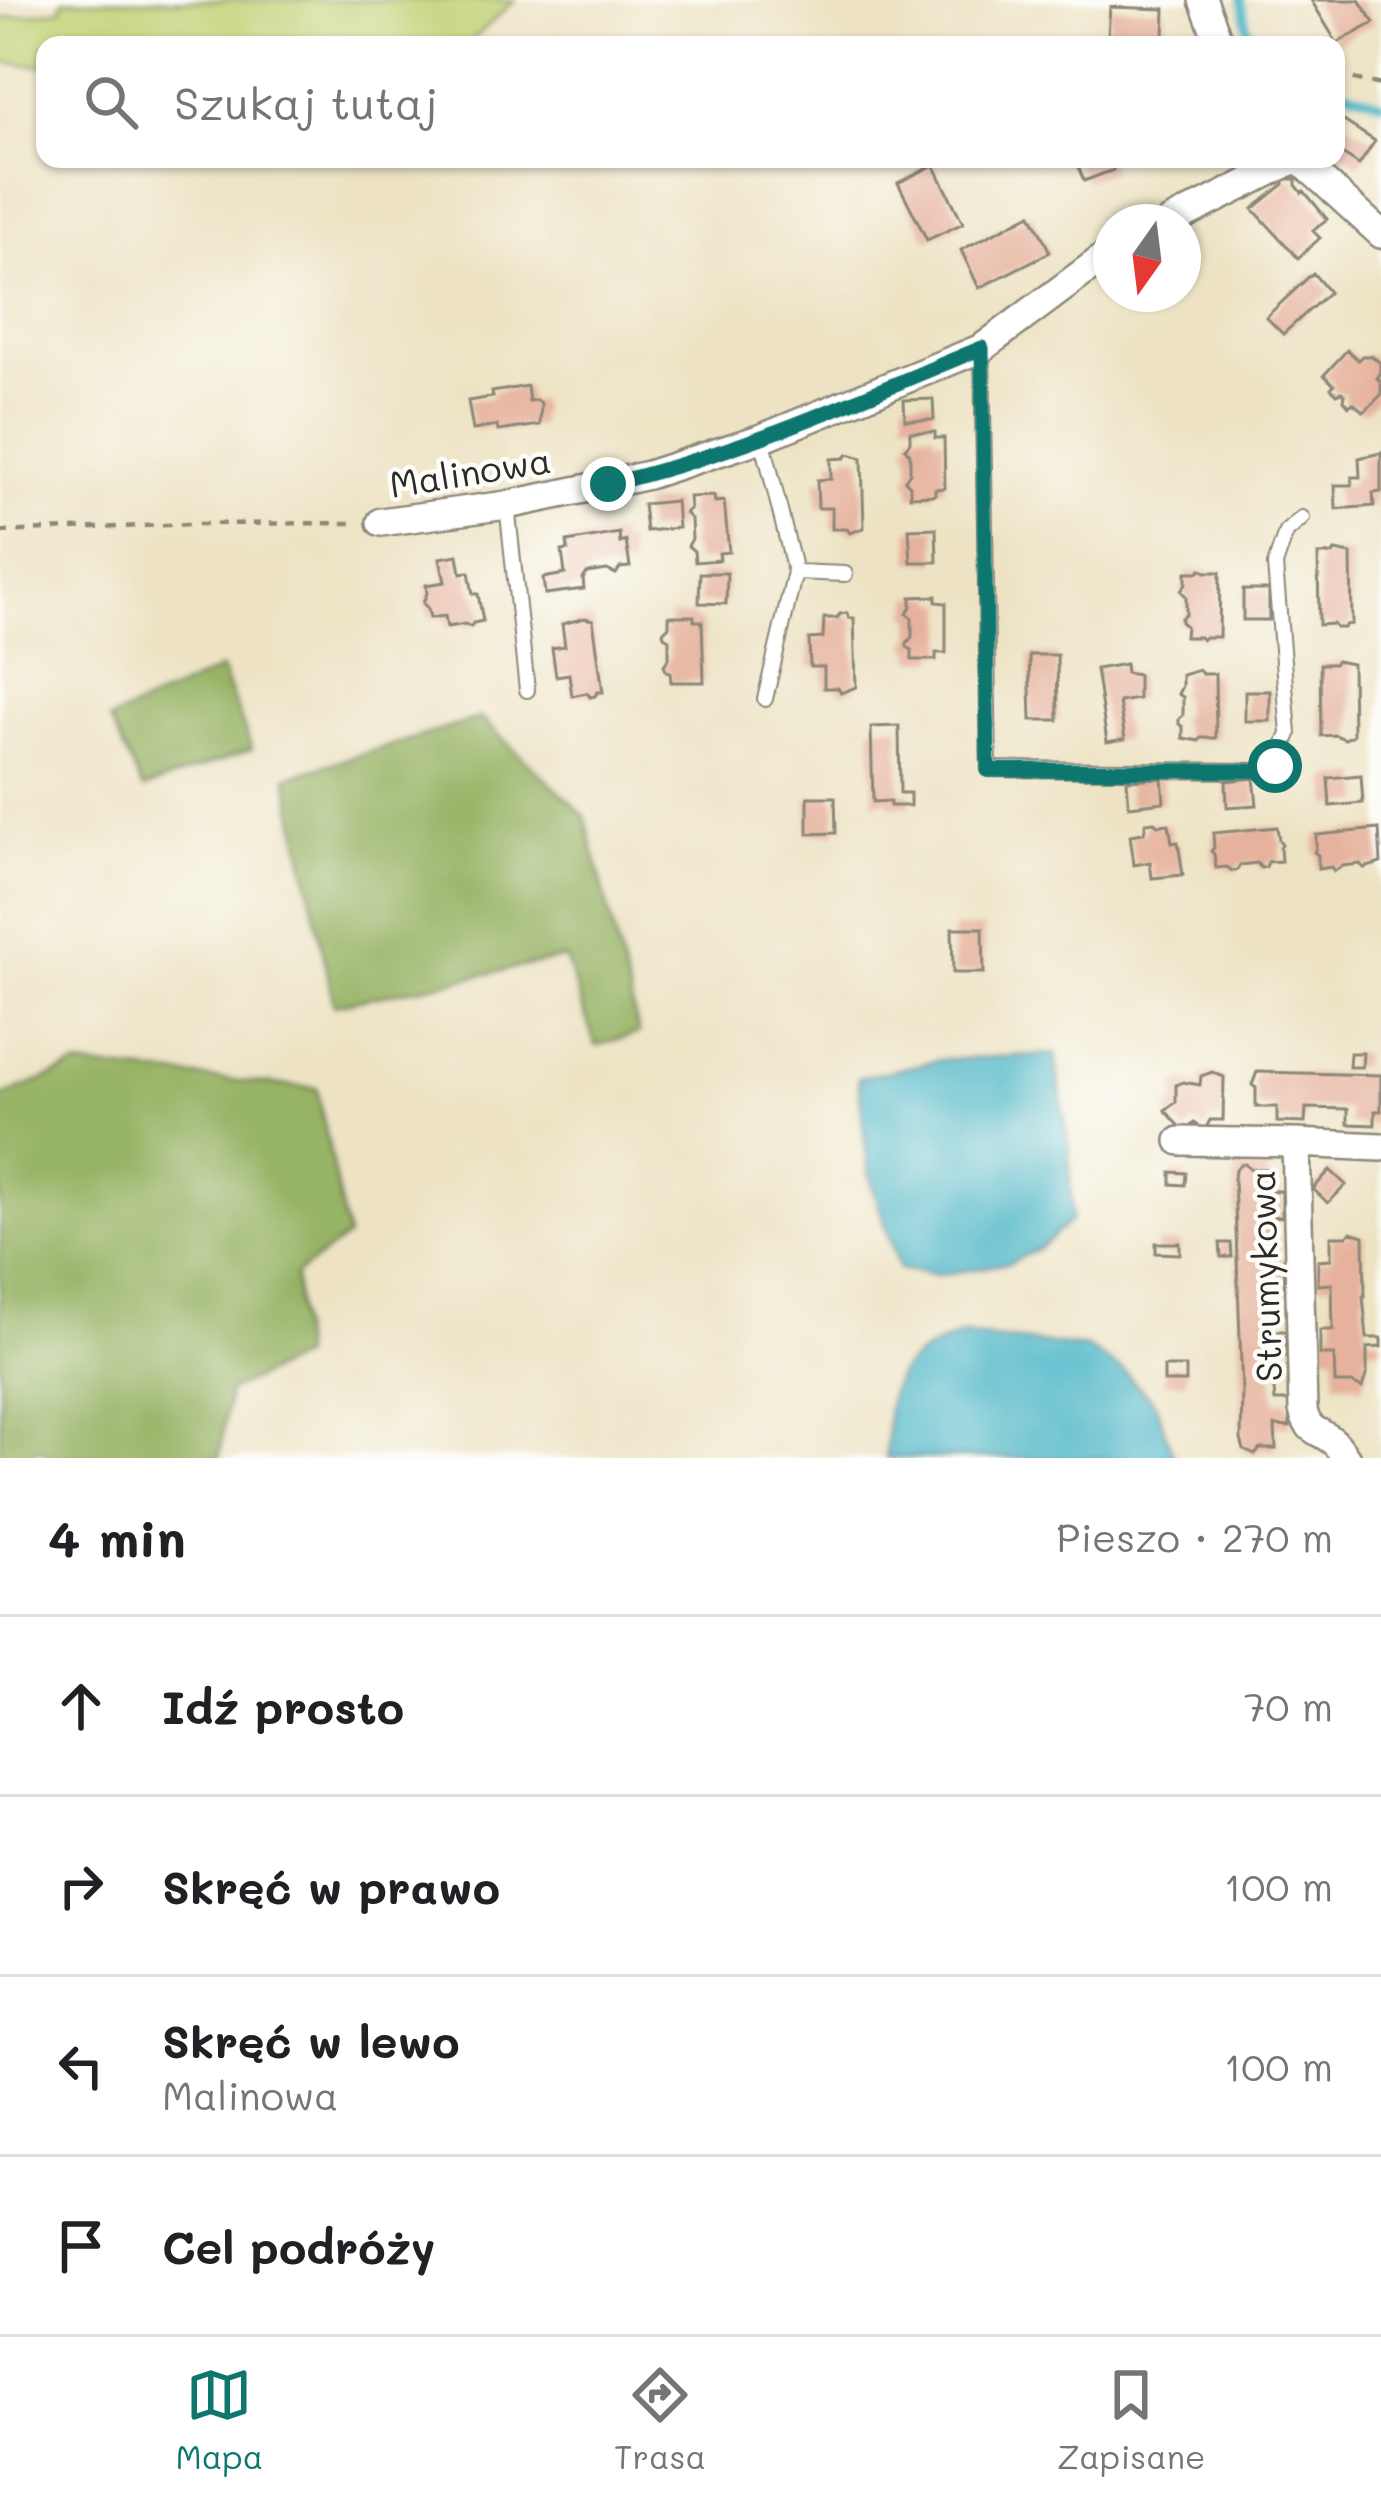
<!DOCTYPE html>
<html lang="pl">
<meta charset="utf-8">
<style>
body{margin:0;font-family:Mali,sans-serif;background:#f6f6f6;color:#202124}
.compass{position:absolute;left:1093px;top:204px;width:108px;height:108px;border-radius:50%;background:#fff;box-shadow:0 3px 9px #0004;rotate:194deg}
.stop{position:absolute;width:36px;height:36px;margin:-27px;border:9px solid #0f766e;border-radius:50%;background:#fff}
.stop.end{background:#0f766e;border-color:#fff;box-shadow:0 3px 12px #0008}
.list{margin:0;padding:0;list-style:none}
h2{display:flex;justify-content:space-between;align-items:center;height:156px;margin:0;padding:0 48px;font-size:51px}
h2 small{font-size:39px;font-weight:400;color:#757577}
.list li{display:grid;grid-template-columns:78px 1fr auto;gap:36px;align-items:center;box-sizing:border-box;height:180px;padding:0 48px;border-top:3px solid #e0e0e0}
.list b{display:block;font-size:45px;white-space:nowrap}
.list p{margin:0;font-size:39px;white-space:nowrap;color:#757577}
.list em{font-size:39px;font-style:normal;color:#757577}
.icon{flex:none;width:66px;height:66px;fill:none;stroke:currentColor;stroke-width:2;stroke-linecap:round;stroke-linejoin:round}
.map{position:relative;flex:none;width:1381px;height:1458px;overflow:hidden}
.search{position:absolute;background:#fff;box-shadow:0 3px 9px #0004;left:36px;right:36px;top:36px;height:132px;display:flex;align-items:center;gap:30px;box-sizing:border-box;padding:0 42px;border-radius:24px;color:#757577;font-size:45px}
.sheet{height:876px;background:#fff}
nav{display:flex;justify-content:space-around;align-items:center;box-sizing:border-box;height:168px;border-top:3px solid #e0e0e0;background:#fff;font-size:33px;color:#757577}
nav a{display:grid;justify-items:center;gap:6px}
nav .on{color:#0f766e}
.map>svg:first-child{display:block}
.green{fill:#bfd173;stroke:#757e4f;stroke-width:3}
.forest{fill:#97b365;stroke:#616f48;stroke-width:3}
.water{fill:#4bb6c8;stroke:#3b707a;stroke-width:3}
.lines{fill:none;stroke-linecap:round;stroke-linejoin:round}
.stream{stroke:#4bb6c8;stroke-width:8}
.building{fill:#e6b29d}
.service-casing{stroke:#8c8778;stroke-width:18}
.minor-casing{stroke:#8c8778;stroke-width:32}
.path{stroke:#8c8778;stroke-width:4.5;stroke-dasharray:9 9;stroke-linecap:butt}
.service{stroke:#fff;stroke-width:14}
.minor{stroke:#fff;stroke-width:27}
.route{stroke:#0f766e;stroke-width:15}
.labels{text-anchor:middle;dominant-baseline:central;stroke-width:9;stroke-linejoin:round;paint-order:stroke}
.street-label{font-size:36px;fill:#2b2b2b;stroke:#fdfcf7}
</style>
<div class="map">
<svg width="1381" height="1458" viewBox="0 0 1381 1458">
<rect width="100%" height="100%" fill="#fdfcf7"/>
<filter id="ink" filterUnits="userSpaceOnUse"><feTurbulence type="fractalNoise" baseFrequency=".00833" numOctaves="2"/><feDisplacementMap in="SourceGraphic" scale="24" xChannelSelector="R" yChannelSelector="G"/><feConvolveMatrix kernelMatrix="1 2 1 2 8 2 1 2 1" color-interpolation-filters="sRGB"/></filter>
<filter id="wash" filterUnits="userSpaceOnUse"><feTurbulence type="fractalNoise" baseFrequency=".004" numOctaves="4" result="noise"/><feDisplacementMap in="SourceGraphic" scale="48" xChannelSelector="R" yChannelSelector="G"/><feGaussianBlur stdDeviation="2.7" result="paint"/><feColorMatrix in="noise" values="0 0 0 0 0 0 0 0 0 0 0 0 0 0 0 0 0 1.4 0 .05"/><feComposite in="paint" operator="in"/></filter>
<g filter="url(#wash)">
<rect width="100%" height="100%" fill="#ede3c4"/>
<path class="green" d="M62 0H515L467 45H45V66L0 62V19L62 9Z"/>
<path class="forest" d="M221 669 252 749 143 789 110 720Z
M481 718 585 816 639 1033 596 1046 565 958 334 1005 287 777Z
M77 1066 317 1088 347 1237 295 1275 301 1357 229 1391 219 1458H51L40 1449 17 1458H0V1097Z"/>
<path class="water" d="M1055 1054 1069 1151 1072 1219 1041 1247 1009 1263 938 1275 899 1269 869 1175 858 1078 940 1060Z
M962 1335 1087 1348 1123 1371 1155 1403 1174 1458H886C887 1382 888 1363 962 1335Z"/>
<g class="lines">
<path class="stream" d="M1241 0 1250 39 1255 45
M1336 87 1381 103"/>
</g>
<g id="blocks">
<path class="building" d="M1311 0H1359L1374 23 1337 43Z
M1110 7 1165 9 1164 36 1108 35Z
M1336 116 1375 141 1359 165 1336 150Z
M1075 159H1109L1113 170 1084 181Z
M934 165 963 223 927 240 898 183Z
M1284 179H1296V185L1302 193 1304 191 1327 219 1313 231 1320 238 1298 258 1253 209 1284 184Z
M1031 214 1050 252 979 288 961 250Z
M1313 273 1329 292 1283 334 1266 317Z
M1347 350 1358 360 1362 356H1372L1380 363V374L1377 378 1381 382V395L1364 412 1353 403 1349 406 1344 400 1345 395 1342 392 1337 394 1331 388 1334 385 1324 375Z
M527 386 529 401 537 400 541 403 540 425 498 431 497 426 473 430 468 401 493 397 492 392Z
M933 399 934 420H905L904 400Z
M910 432H935V438H944L945 488 935 489V495L910 496V485L905 480 910 473V454L905 448 910 442Z
M1381 453V492L1373 493 1374 506 1336 509 1335 485H1352V477H1360L1359 458Z
M848 454 862 458 864 528 850 533 847 529H832V508H818L817 480 831 479V459L845 458Z
M714 496 715 502 724 501 729 552 719 553 720 560 695 562 694 551 688 546 692 539 691 519 685 513 690 508 689 497Z
M676 501 678 528 646 531 643 504Z
M936 528 937 562H911L909 529Z
M619 533 620 543 626 541 630 567 620 568 616 574 607 570 587 573 583 579 584 589 545 594 543 578 565 574 562 551 568 550 567 542Z
M1335 551 1351 554 1352 624 1346 625 1344 628H1336L1333 624 1319 625 1318 555 1333 554Z
M458 555 461 573 469 572 473 594H478L483 621 473 623 471 627 465 624 447 627 445 616 430 618 428 609 423 603 427 593 426 585 445 582 440 558Z
M1201 569 1206 572H1220L1219 637H1205L1202 640 1199 637H1185L1186 626 1181 622V618L1186 614V596L1181 591 1186 583V572H1198Z
M700 573H727L726 604 699 603Z
M1243 590H1269V620H1243Z
M936 596V602L946 603V653H936V660H912V650L907 647V643L912 637V618L907 614 911 606V597Z
M847 613 849 618H854L856 687 841 693 838 688H824V667H810L809 639 823 638 824 618H837L840 614Z
M669 616H694V621H702L704 682H671L670 672 666 671 664 665 669 658V639L664 636 663 632 669 626Z
M585 618 593 620 603 692H598L595 696 590 697 587 693 572 696 569 674 556 676 552 648 565 646 562 624Z
M1029 655H1057L1058 720H1031Z
M1337 661 1352 664 1353 735 1345 739 1335 735 1321 736 1320 664H1334Z
M1125 664 1126 673 1138 675V699L1119 702 1125 739 1107 742 1096 669Z
M1199 670 1202 674H1215L1216 738H1201L1199 741 1183 738V727L1179 724V719L1183 715V697L1178 694 1182 686V675Z
M1245 691H1270V721H1245Z
M899 726 900 793H910V806H890V801L873 802 871 727Z
M1361 775 1363 803 1330 806 1328 778Z
M1162 778 1164 802 1129 806 1127 780Z
M1254 778 1257 805 1227 807 1226 781Z
M808 797H835L836 833 808 834Z
M1154 822 1158 825 1169 824 1172 843 1178 842 1183 875 1152 878 1150 862 1134 865 1130 835 1144 833 1146 823Z
M1277 827 1279 840 1282 844 1280 847 1281 861 1268 862 1266 867 1261 868 1257 863 1240 865 1237 870 1232 871 1227 867 1216 868 1214 854 1211 851 1214 848 1213 833Z
M1379 829 1381 863 1364 868 1360 864 1342 866 1334 871 1331 867 1318 869V855L1314 852 1316 848V835Z
M952 928H983L984 973H953Z
M1350 1053H1363L1362 1067H1349Z
M1212 1072 1224 1077 1223 1120H1210L1205 1130 1194 1123 1185 1132 1165 1110 1176 1102V1085L1183 1082 1200 1085 1201 1076Z
M1257 1072 1381 1075V1111H1375V1125L1348 1124V1109L1306 1108 1305 1123 1277 1122V1107H1256V1088L1252 1085Z
M1241 1164H1245L1250 1169H1267V1191H1282V1217L1268 1216 1269 1261 1284 1260 1285 1286 1271 1287V1309L1272 1331H1286L1287 1356 1273 1357V1379L1275 1401H1289L1290 1427 1275 1426 1276 1449H1260L1255 1455 1244 1450 1241 1439 1242 1390 1234 1179 1235 1170Z
M1330 1170 1346 1185 1328 1203 1313 1189Z
M1171 1172 1186 1173 1185 1185 1171 1184Z
M1351 1232 1364 1236 1365 1296H1363L1367 1338H1381V1347L1367 1348V1373L1362 1388 1352 1383H1335L1334 1355H1320V1330H1333L1332 1284 1318 1285V1260L1331 1259V1236H1347Z
M1156 1243H1180V1254L1156 1253Z
M1220 1243H1231L1232 1257H1221Z
M1164 1367H1186V1382H1164Z"/>
</g>
</g>
<g filter="url(#ink)">
<use href="#blocks" fill-opacity="0" stroke="#8c8778" stroke-width="3"/>
<g class="lines">
<g class="service-casing">
<path id="service" d="M982 348 989 769 1263 771 1275 767 1289 734 1275 565 1286 532 1302 518
M762 438 795 572 765 699
M507 505 527 690
M795 572 845 574"/>
</g>
<g class="minor-casing">
<path id="minor" d="M1203 0 1220 45
M1299 159 1381 234
M1170 222 1295 159
M381 522 507 505 608 484 648 475 762 438 982 348 1111 252
M1180 1141 1296 1143
M1346 1458C1342 1453 1339 1447 1335 1443 1320 1429 1308 1434 1303 1410L1296 1143 1381 1147"/>
</g>
<path class="path" d="M1336 75 1381 85
M0 532 191 524 357 523"/>
<use href="#service" class="service"/>
<use href="#minor" class="minor"/>
</g>
</g>
<g class="lines" filter="url(#ink)">
<path class="route" d="M608 484C738 454 860 398 982 348L988 770 1263 771 1275 766"/>
</g>
<g class="labels">
<g class="street-label">
<text transform="translate(470 471) rotate(-9)">Malinowa</text>
<text transform="translate(1264 1276) rotate(-92)">Strumykowa</text>
</g>
</g>
</svg>
<svg class="compass" viewBox="-18 -18 36 36"><path d="M0-13l5 13h-10z" fill="#e53935"/><path d="M0 13l5-13h-10z" fill="#757577"/></svg>
<div class="stop" style="left:1275px;top:766px"></div>
<div class="stop end" style="left:608px;top:484px"></div>
<div class="search"><svg class="icon" aria-label="search" viewBox="0 0 24 24"><circle cx="10" cy="10" r="6"/><path d="M15 15l6 6"/></svg>Szukaj tutaj</div>
</div>
<section class="sheet">
<h2>4 min<small>Pieszo · 270 m</small></h2>
<ul class="list">
<li><svg class="icon" aria-label="ahead" viewBox="0 0 24 24"><path d="M12 20V5M6 11l6-6 6 6"/></svg><div><b>Idź prosto</b></div><em>70 m</em></li>
<li><svg class="icon" aria-label="right" viewBox="0 0 24 24"><path d="M7 20v-9h11M14 6l5 5-5 5"/></svg><div><b>Skręć w prawo</b></div><em>100 m</em></li>
<li><svg class="icon" aria-label="left" viewBox="0 0 24 24"><path d="M17 20v-9H6M10 6l-5 5 5 5"/></svg><div><b>Skręć w lewo</b><p>Malinowa</p></div><em>100 m</em></li>
<li><svg class="icon" aria-label="arrive" viewBox="0 0 24 24"><path d="M6 21V4h12l-3 4 3 4H6"/></svg><div><b>Cel podróży</b></div></li>
</ul>
</section>
<nav>
<a class="on"><svg class="icon" aria-label="map" viewBox="0 0 24 24"><path d="M3 6l6-2 6 2 6-2v14l-6 2-6-2-6 2zM9 4v14M15 6v14"/></svg>Mapa</a>
<a><svg class="icon" aria-label="directions" viewBox="0 0 24 24"><path d="M12 3l9 9-9 9-9-9zM9 14v-3h6M13 9l2 2-2 2"/></svg>Trasa</a>
<a><svg class="icon" aria-label="saved" viewBox="0 0 24 24"><path d="M7 4h10v16l-5-4-5 4z"/></svg>Zapisane</a>
</nav>
